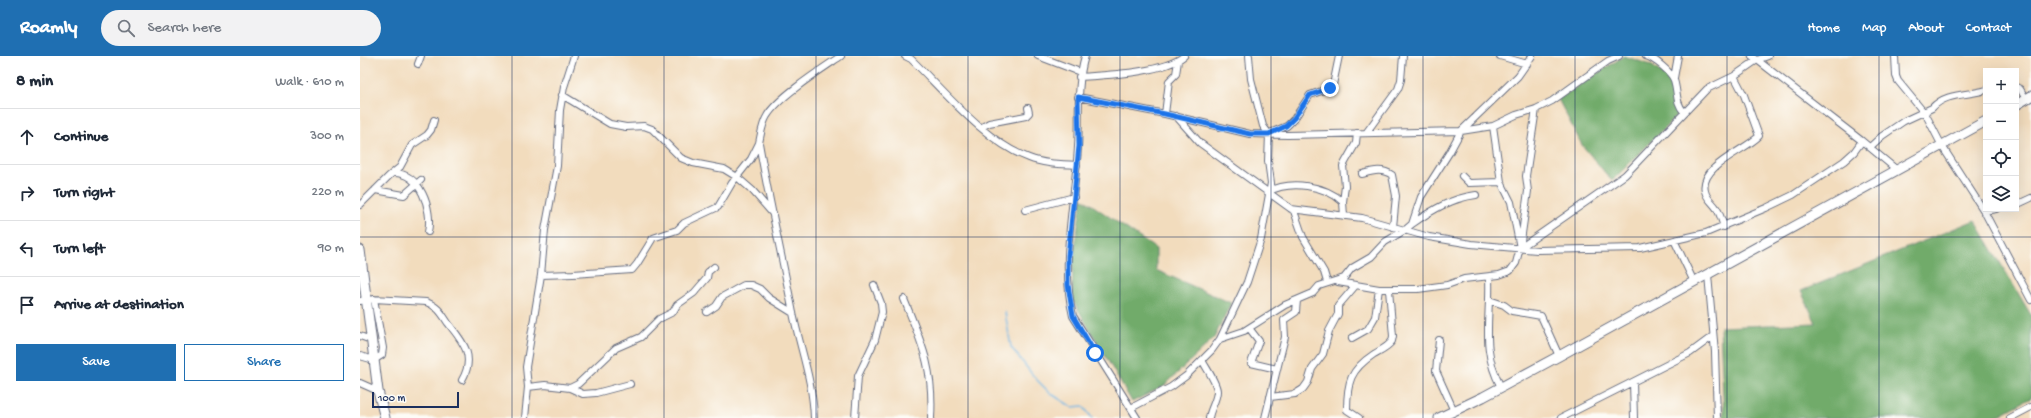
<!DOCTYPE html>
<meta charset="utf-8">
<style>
body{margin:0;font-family:"Gochi Hand",sans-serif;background:#f2f2f3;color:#1f2937}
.controls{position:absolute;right:12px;top:12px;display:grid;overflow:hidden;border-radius:0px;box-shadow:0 4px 16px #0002}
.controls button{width:36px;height:36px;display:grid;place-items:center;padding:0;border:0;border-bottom:1px solid #e0e1e3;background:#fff;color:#1f2937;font:20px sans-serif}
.scale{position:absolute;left:12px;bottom:10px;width:87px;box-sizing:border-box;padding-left:4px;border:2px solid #1b2f5e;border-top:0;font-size:11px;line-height:14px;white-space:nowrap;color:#1b2f5e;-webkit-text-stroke:3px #fdfcf7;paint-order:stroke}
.stop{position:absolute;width:12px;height:12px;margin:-9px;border:3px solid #1a73e8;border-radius:50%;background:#fff}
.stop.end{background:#1a73e8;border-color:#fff;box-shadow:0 1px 4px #0008}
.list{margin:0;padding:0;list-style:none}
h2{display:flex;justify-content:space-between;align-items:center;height:52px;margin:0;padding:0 16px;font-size:17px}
h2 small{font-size:13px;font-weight:400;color:#747a83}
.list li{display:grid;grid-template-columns:26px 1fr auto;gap:12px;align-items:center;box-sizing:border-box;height:56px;padding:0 16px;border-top:1px solid #e0e1e3}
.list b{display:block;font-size:15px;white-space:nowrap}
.list em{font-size:13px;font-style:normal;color:#747a83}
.actions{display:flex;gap:8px;padding:12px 16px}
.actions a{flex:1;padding:9px 0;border:1px solid #1f6fb2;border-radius:0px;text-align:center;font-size:14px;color:#1f6fb2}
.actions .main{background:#1f6fb2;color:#fff}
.icon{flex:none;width:22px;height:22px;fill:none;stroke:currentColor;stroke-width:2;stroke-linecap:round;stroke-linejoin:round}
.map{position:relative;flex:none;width:1671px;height:362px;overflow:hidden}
header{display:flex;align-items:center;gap:24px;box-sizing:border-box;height:56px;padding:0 20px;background:#1f6fb2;color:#fff}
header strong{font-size:19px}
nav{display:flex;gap:22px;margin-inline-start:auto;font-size:14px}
.search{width:280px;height:36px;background:#f2f2f3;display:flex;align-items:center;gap:10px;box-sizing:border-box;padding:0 14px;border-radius:22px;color:#747a83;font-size:15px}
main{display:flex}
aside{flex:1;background:#fff}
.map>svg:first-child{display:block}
.forest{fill:#71ab6b;stroke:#466d64}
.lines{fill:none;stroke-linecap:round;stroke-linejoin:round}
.stream{stroke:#6ab3e2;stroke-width:1.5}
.street-casing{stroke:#666c7f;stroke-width:8}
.secondary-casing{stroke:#666c7f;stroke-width:11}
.street{stroke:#fff;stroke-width:6}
.secondary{stroke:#fff;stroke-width:9}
.route{stroke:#1a73e8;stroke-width:5}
.grid{fill:none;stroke:#1b2f5e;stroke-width:1;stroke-opacity:0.55}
</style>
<header>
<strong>Roamly</strong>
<div class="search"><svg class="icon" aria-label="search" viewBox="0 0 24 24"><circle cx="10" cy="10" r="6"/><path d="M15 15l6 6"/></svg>Search here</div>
<nav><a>Home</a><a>Map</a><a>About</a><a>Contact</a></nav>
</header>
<main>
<aside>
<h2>8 min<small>Walk · 610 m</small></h2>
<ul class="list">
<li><svg class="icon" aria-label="ahead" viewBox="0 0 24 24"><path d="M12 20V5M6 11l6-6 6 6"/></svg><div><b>Continue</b></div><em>300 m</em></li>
<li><svg class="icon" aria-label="right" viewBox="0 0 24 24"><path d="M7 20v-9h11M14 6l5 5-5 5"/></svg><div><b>Turn right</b></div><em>220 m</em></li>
<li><svg class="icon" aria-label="left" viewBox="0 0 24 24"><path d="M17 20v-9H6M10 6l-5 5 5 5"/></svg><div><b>Turn left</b></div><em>90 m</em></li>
<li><svg class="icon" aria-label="arrive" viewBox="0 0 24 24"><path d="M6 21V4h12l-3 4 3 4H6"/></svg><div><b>Arrive at destination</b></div></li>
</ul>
<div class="actions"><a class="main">Save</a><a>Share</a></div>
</aside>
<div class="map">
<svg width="1671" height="362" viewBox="0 0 1671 362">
<rect width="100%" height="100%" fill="#fdfcf7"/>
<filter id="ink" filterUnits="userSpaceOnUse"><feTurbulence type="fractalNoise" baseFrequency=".025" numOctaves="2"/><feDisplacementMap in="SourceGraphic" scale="8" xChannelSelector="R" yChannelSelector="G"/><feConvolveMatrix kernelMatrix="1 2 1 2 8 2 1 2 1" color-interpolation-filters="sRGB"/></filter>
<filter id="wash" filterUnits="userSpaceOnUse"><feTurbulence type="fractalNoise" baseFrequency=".012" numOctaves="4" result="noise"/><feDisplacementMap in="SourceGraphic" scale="16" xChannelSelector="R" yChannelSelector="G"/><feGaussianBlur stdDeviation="0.9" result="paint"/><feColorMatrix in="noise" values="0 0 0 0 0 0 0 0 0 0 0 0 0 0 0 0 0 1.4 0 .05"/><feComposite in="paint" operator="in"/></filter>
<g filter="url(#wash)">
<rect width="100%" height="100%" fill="#f2dcbd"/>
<path class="forest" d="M1264 0 1291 9 1311 24 1317 60 1252 125 1222 89 1198 43Z
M722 142 796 193V214L871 247 854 282 804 330 772 346 712 243 713 204Z
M1615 164 1671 259V342L1634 362H1364L1360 271 1456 267 1441 235Z"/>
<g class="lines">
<path class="stream" d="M645 256 651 291 675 322 690 337 712 351 723 350 732 362"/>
</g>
</g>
<g filter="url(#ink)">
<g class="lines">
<g class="street-casing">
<path id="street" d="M545 0 551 3C584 35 625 86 669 102 684 108 701 108 717 109
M678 0 720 16
M725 0C716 30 720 60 718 91 715 145 700 207 713 260L777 362
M1140 0 1167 8
M1286 0C1294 2 1311 16 1314 24 1318 36 1315 46 1324 56
M1392 0 1502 85 1537 114
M1535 0 1536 20 1538 25 1566 59 1582 90 1624 155 1671 244
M58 8 61 0
M719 21C747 19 803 17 824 0
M1314 22 1318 0
M1656 31 1660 33 1666 43
M202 39 250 68 266 71 284 70 292 73 321 102 333 107 364 113 377 121 392 134 413 158
M718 41 805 58 890 78 928 79 1101 75 1133 70 1156 59 1176 53 1192 45 1248 5 1259 0
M805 58 809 25 816 18 818 5
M816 60 840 87 934 155 943 181 964 216 967 226
M1133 70 1141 126 1151 146 1160 192 1265 119 1347 33 1374 20 1397 4 1408 0
M622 71 629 67 666 60 669 57 668 52
M910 77 927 70 934 63 950 39 970 32 973 29 979 0
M1006 77 1038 33 1041 24 1043 0
M1510 91 1522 80 1544 65 1572 52C1586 36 1608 40 1626 34
M34 117C60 117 73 153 68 176
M1002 118C1013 115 1022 112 1032 119L1036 140 1033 171
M1102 120 1109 127 1141 126
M15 134 44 139 61 124
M908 136C930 124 965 129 983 146L984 160
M983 146 985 130 983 110 996 87 997 77
M0 149 29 120 40 111 52 89 67 79 71 74 74 64
M1656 149 1671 142
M931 153 1002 162 1069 181 1111 188 1177 194 1280 192 1346 177 1406 152 1433 139 1484 105 1494 96 1502 85
M665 154 714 141
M1624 155 1636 153
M1052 168C1072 154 1092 142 1116 139
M1364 171C1362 165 1360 158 1357 153 1353 146 1347 144 1345 135 1339 110 1386 94 1399 80L1384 39 1374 20
M1314 184 1334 226
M181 219 213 218 272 214 277 208 293 182 317 174 324 167 358 151 372 127 391 103 399 87
M1348 219 1355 296 1357 362
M1129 221C1131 261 1120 293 1141 331
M978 226 1019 233H1058L1087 229 1104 223 1139 219 1150 215 1156 207 1160 192 1168 135 1166 120 1176 53
M544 243C562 288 574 313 571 362
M1129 244 1144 249 1152 255 1181 260 1199 300
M0 245 14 243 66 246C78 250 82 258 88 267 103 286 116 300 102 324
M347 256 356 250 362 241 384 229H391L400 233 409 242 433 257
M889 272 899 285 891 307 917 313
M0 280 11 284
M992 282 1008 273 1015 261 1019 233
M860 283 884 275 925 249 953 237 959 230 984 222 992 212 1011 201 1025 186 1045 174 1052 168 1061 141 1089 97 1101 75 1158 20 1172 0
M1079 284 1076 315 1094 355
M0 300 14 304 22 299 23 292 14 243
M842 304C846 312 857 327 857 335 857 344 850 353 849 362
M1273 326 1274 362
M0 327 18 335
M168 331 185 329 210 332 223 338 236 337 270 328
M210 332 218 328 256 292 281 281 299 263 313 256 317 249 334 237 347 222 348 216 354 211
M910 341 935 338 943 333 948 326 952 313 963 298 969 275 978 258V250L996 229
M771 352 811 331 826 320 852 294 860 283 887 226 901 183 911 127 908 105 909 78 903 70 891 23 889 0
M165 362 168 331 166 311 181 219 185 174 197 110 200 54 204 31 214 0
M454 362C453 326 440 292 433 257 422 201 409 144 399 87 401 78 402 68 407 60 418 41 462 13 481 0
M495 362 498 320 515 284 522 256 521 247 514 229
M905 362 925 281 924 264 936 256 937 244
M999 362 987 354C987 326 990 314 1014 298 1021 294 1028 291 1032 285L1033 280 1029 234
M1201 362 1330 297 1353 280
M1650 362 1671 351"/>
</g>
<g class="secondary-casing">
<path id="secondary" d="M1656 49 1671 40
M0 194 18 335 25 362
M1079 362 1123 341 1199 300 1626 65"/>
</g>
<use href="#street" class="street"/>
<use href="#secondary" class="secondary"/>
</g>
</g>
<g class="lines" filter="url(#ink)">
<path class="route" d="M735 297 713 260 708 229V200L719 90 718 41 805 58 890 78H909L926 70 934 62 950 39 970 32"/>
</g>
<path class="grid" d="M152 0V362M304 0V362M456 0V362M608 0V362M760 0V362M911 0V362M1063 0V362M1215 0V362M1367 0V362M1519 0V362M0 181H1671"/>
</svg>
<div class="controls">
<button>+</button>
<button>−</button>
<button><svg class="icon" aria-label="locate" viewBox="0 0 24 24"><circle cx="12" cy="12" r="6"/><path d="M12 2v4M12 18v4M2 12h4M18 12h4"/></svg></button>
<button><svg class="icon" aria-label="layers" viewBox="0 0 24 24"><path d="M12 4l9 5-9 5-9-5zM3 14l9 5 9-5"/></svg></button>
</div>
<div class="scale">100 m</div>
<div class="stop" style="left:735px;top:297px"></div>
<div class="stop end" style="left:970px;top:32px"></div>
</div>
</main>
